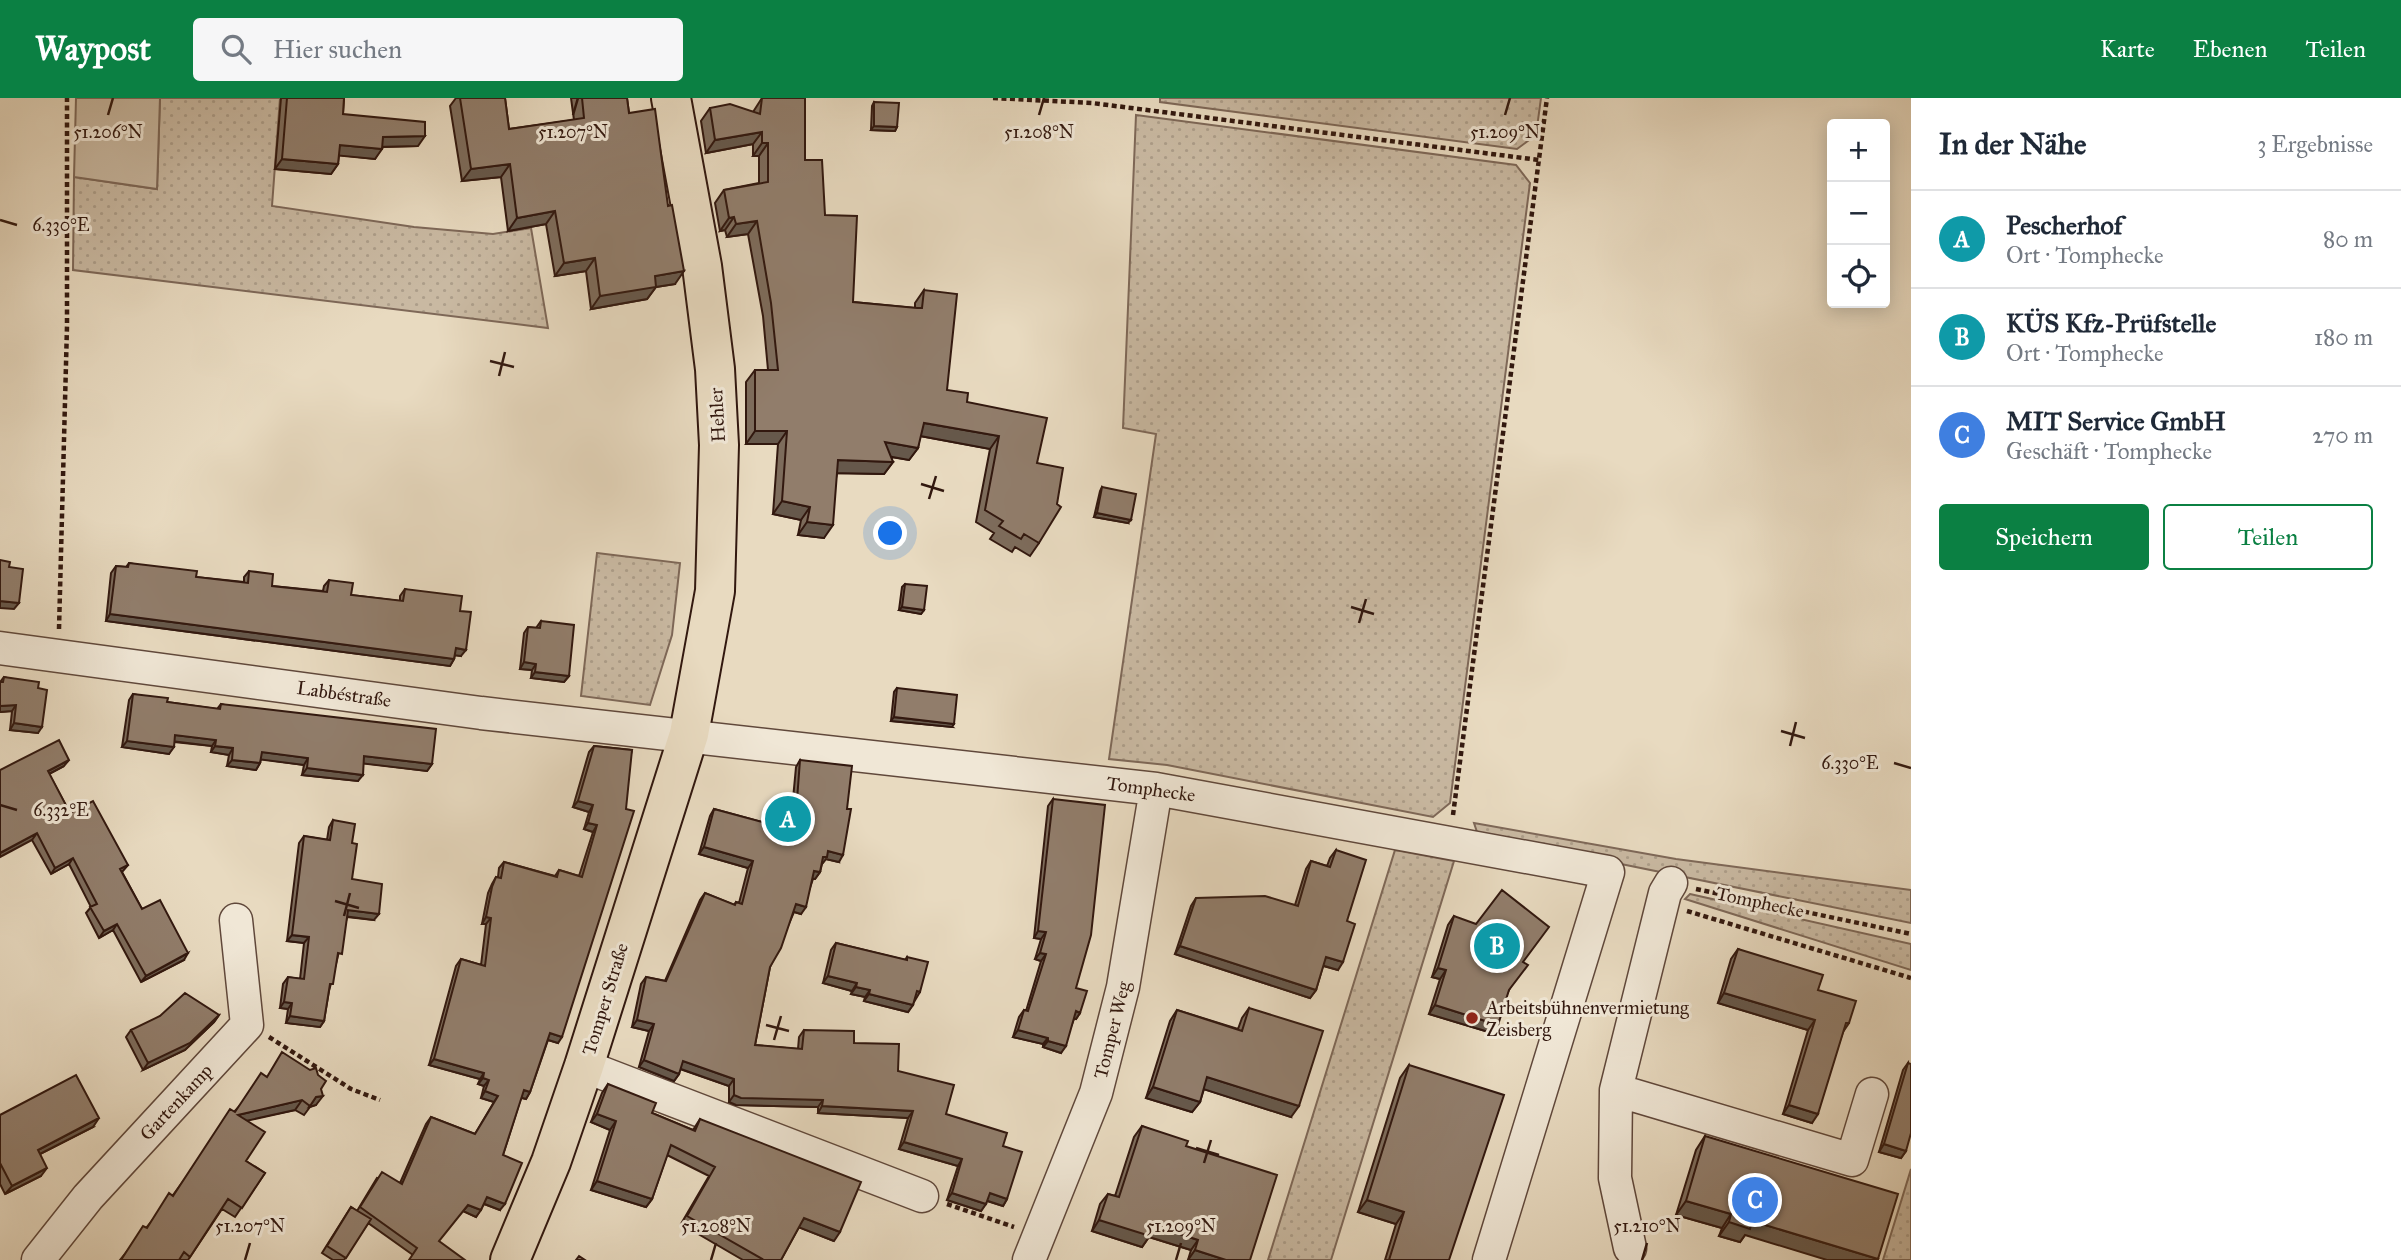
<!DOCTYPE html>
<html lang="de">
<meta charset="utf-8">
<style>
body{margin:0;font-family:"IM FELL Great Primer",serif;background:#f6f6f7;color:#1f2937}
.controls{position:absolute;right:21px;top:21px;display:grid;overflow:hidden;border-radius:7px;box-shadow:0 4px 18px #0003}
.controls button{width:63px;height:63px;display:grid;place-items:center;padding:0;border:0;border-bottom:2px solid #e0e1e3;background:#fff;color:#1f2937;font:35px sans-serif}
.you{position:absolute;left:891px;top:436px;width:24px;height:24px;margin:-18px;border:5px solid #fff;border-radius:50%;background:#1a73e8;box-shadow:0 0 0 10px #1a73e833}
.badge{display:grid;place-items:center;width:46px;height:46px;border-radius:50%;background:#0b8043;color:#fff;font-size:23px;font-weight:700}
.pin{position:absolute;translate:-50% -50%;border:4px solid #fff;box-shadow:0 2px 7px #0006}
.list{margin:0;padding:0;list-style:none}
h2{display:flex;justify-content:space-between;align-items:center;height:91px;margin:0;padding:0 28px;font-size:30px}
h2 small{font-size:23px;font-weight:400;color:#747a83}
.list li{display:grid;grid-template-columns:46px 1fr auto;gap:21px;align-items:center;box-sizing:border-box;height:98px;padding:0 28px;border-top:2px solid #e0e1e3}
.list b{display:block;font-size:26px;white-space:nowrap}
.list p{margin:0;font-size:23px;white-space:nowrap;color:#747a83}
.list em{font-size:23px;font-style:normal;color:#747a83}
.actions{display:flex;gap:14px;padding:21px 28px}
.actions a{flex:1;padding:16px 0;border:2px solid #0b8043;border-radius:7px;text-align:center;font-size:24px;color:#0b8043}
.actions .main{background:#0b8043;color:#fff}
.icon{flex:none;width:38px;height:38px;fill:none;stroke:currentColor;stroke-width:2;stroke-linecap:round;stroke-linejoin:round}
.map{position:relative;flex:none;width:1911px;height:1162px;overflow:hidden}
header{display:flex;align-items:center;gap:42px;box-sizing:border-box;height:98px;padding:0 35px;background:#0b8043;color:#fff}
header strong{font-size:33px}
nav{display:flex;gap:38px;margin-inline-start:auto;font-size:24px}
.search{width:490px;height:63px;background:#f6f6f7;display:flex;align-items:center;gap:18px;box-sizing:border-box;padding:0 24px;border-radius:7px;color:#747a83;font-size:26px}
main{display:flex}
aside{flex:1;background:#fff}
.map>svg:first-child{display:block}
.grass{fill:url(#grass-dots);stroke:#7e6858;stroke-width:2}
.pitch{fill:#c9b9a2;stroke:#7e6858;stroke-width:2}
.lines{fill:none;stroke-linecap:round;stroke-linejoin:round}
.minor-casing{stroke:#60483b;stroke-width:35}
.major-casing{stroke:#32180f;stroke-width:42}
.path{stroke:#32180f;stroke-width:4.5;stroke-dasharray:5 3.5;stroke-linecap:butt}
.minor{stroke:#f0e7d6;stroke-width:32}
.major{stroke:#e8dac0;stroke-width:38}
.wall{fill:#7d6c5c;stroke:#32180f;stroke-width:2}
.shaded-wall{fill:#66584b;stroke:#32180f;stroke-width:2}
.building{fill:#917d6b;stroke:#32180f;stroke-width:2}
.ticks{fill:none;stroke:#32180f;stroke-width:2.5}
.poi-dot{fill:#8f2418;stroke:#f0e7d6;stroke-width:2.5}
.labels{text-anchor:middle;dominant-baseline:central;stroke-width:6;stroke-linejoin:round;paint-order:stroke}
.street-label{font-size:19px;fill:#32180f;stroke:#f0e7d6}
.poi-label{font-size:19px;fill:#32180f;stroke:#f0e7d6;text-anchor:start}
.ticks-label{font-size:18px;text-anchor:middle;fill:#32180f;stroke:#f0e7d6;stroke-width:6;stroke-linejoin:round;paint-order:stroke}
</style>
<header>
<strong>Waypost</strong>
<div class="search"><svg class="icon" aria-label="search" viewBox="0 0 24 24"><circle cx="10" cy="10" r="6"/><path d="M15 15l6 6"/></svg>Hier suchen</div>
<nav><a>Karte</a><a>Ebenen</a><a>Teilen</a></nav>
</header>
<main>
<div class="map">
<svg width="1911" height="1162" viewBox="0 0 1911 1162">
<defs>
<pattern id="grass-dots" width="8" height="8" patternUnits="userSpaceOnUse" patternTransform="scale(1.75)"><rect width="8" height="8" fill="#c9b9a2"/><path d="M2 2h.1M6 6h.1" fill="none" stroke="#ad9e8a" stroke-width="1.8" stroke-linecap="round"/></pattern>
</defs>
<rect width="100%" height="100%" fill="#e8dac0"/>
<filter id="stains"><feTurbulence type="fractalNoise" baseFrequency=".00286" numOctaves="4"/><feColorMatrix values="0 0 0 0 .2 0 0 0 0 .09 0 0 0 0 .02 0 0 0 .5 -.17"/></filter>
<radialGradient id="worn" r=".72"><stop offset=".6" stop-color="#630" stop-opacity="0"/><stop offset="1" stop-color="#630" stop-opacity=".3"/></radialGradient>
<path class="grass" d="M160 0H280L272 108 414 129 493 136 531 130 548 230 73 172 74 79 157 91Z
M1160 0H1541L1536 37 1517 51 1160 4Z
M1136 17 1516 67 1530 85 1450 705 1433 719 1167 667 1109 661 1156 336 1123 330Z
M597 455 680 465 672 537 650 607 581 598Z
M1474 725 1676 761 1911 792V825L1478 737Z
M1395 752 1454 763 1331 1162H1268Z
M1690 796 1911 846V872L1685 801Z
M1911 1071V1162H1883Z"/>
<path class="pitch" d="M76 0H160L157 91 74 79Z"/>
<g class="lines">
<g class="minor-casing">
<path id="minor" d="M0 550 481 615 1156 691 1608 774 1489 1162
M584 968 922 1098
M1616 992 1852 1062 1872 996
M1630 1150 1615 1080 1616 992 1665 795 1671 785
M38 1162 88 1099 247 927 236 822
M1029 1162 1096 995 1123 889 1156 691"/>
</g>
<g class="major-casing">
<path id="major" d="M510 1162 551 1064 584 968 689 636 715 493 719 347 715 271 702 168 671 0"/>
</g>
<path class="path" d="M993 0 1092 5 1539 62
M59 531 67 228V0
M1453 717 1547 0
M1696 791 1911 836
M1687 813 1911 880
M269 939 351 991 380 1002
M947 1106 1014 1129"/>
<use href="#minor" class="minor"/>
<use href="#major" class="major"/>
</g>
<path class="wall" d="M281 0H344L343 16 418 48 382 49 375 61 339 57 338 66 331 76 275 71Z
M456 0H505L509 31 574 22 571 0H627L629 15 675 186 656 189 647 201 591 211 586 173 555 178 546 126 508 133 501 79 462 83 450 8Z
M762 0 805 62 825 117 853 204 915 210V205L924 192 947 292 967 304 1037 365 1039 445 1030 458 1015 449 1012 454 990 441 994 435 976 424 990 351 920 338 918 350 909 362 891 359 893 364 884 376 837 375 824 440 798 437 801 422 773 416 778 346H746V284L755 272H768L763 218 748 136 727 139 725 132 720 133 715 105 724 92 759 85V58H753V46L706 55 701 23 710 10 753 14Z
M874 4 897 29 895 33 871 32 872 8Z
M1102 389 1128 425 1094 419 1100 393Z
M129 465 196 479 244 484V479L249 473 272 488 323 493 324 488 329 482 351 497 400 503V498L405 491 460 513 461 558 455 557 454 561 450 568 106 523 111 475 116 468 126 469Z
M905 486 924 512 921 516 899 512 902 489Z
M541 523 569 578 564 584 531 580 532 572 520 571 524 535 528 529 536 530Z
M4 579 38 590V635L10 632 12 613 0 614V584Z
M897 590 952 629 891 623 894 594Z
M133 596 167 604 217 611 221 606 432 666 427 673 363 665 358 683 302 677 304 667 261 661 260 665 256 672 227 668 229 657 211 654 212 648 174 644 169 656 122 649 129 602Z
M594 648 632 652 558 945 548 942 530 994 526 1001 521 1000 503 1057 500 1112 484 1106 476 1119 463 1113 413 1157 368 1125 344 1162H333L322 1155 351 1109 357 1113 377 1080 400 1085 426 1026 431 1019 475 1036 494 1004 481 1000 484 988 478 986 480 981 429 967 456 868 461 861 481 867 486 826H482L488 795 492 786 496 779H498L499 770 504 764 555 778 559 772 579 778 593 734 584 731 589 714 573 709 589 654Z
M800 662 839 764 826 761 822 766 820 774 815 781H813L801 816 794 814 770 869 755 947 798 951 799 939 804 932 854 945 898 973 946 1016 1003 1048 1007 1101 1003 1108 987 1103 981 1113 947 1102 958 1068 899 1051 908 1020 818 1015V1009L736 1007 729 1004V988L680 971 679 976 674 983 639 969 649 933 632 929 641 886 646 879 665 883 700 802 705 795 734 807 736 804 739 805 748 770 699 756 710 718 714 711 769 726 772 706 777 699 793 701 796 669Z
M64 668 49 676 70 715 128 767 122 774 142 811 184 862 141 884 113 832 99 840 86 815 91 809 69 766 51 776 32 742 0 672Z
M1053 701 1076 890 1080 915 1076 921H1074L1061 955 1043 949V946L1013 939 1019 919 1024 912 1026 913 1041 863 1035 861 1041 841 1034 840 1048 708Z
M333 722 352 745V781L374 822 347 819 337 862 329 893 324 923 320 929 286 925 288 911 280 910 283 886 288 879 300 881 304 845 287 843 299 745 304 738 327 742 329 729Z
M1336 752 1347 823 1338 872 1323 868 1316 892 1310 900 1175 856 1191 808 1196 800 1295 807 1306 771 1311 763 1327 768 1330 760Z
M1454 818 1523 864 1508 894 1492 935 1429 916 1440 881 1432 879 1448 827Z
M836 845 905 862 907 859 920 894 908 914 864 903 865 899 851 896 852 893 823 885 831 852Z
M1738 851 1818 892 1849 925 1843 934 1812 1025 1783 1016 1808 932 1718 905 1731 861Z
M1249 910 1291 1019 1204 991 1200 1004 1192 1014 1146 1000 1170 923 1177 912 1238 931 1242 920Z
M219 917 214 924 185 952 143 972 126 939 131 932Z
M1908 965 1906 1053 1901 1060 1879 1054 1903 972Z
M1409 967 1449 1162H1385L1396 1126 1358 1114 1400 980Z
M266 979 321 991 316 1007 310 1009 304 1017 295 1012 247 1022 246 1063 265 1075 235 1119 222 1111 188 1162H120L173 1097 234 1014Z
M608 986 652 1015 693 1032 700 1021 834 1143 799 1129 781 1162H743L681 1126 709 1078 667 1057 652 1101 646 1109 591 1092 610 1032 591 1024 602 995Z
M0 1017 93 1029 40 1056 41 1078 5 1096 0 1086Z
M1142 1028 1186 1048 1250 1162H1188L1191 1152 1149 1139 1142 1149 1092 1133 1100 1106 1108 1096 1115 1098 1134 1039Z
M1705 1038 1745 1137 1740 1144 1719 1138 1722 1130 1676 1117 1696 1052Z"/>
<path class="shaded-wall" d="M874 28 897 29 895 33 871 32Z
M762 34 753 46 706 55 715 42Z
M425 38 418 48 376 49 383 39Z
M762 45H768L759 58H753Z
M340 47 382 51 375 61 333 57Z
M282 61 338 66 331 76 275 71Z
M510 66 501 79 462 83 471 71Z
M555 113 546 126 508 133 517 120Z
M734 119 725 132 720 133 729 120Z
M757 123 748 136 727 139 736 126Z
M595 160 586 173 555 178 564 165Z
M684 173 675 186 656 189 647 201 591 211 600 198 655 178Z
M924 325 999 338 990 351 915 337Z
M755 333H787L778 346H746Z
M885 344 918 350 909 362 876 356Z
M838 362 893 364 884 376 829 375Z
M782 403 810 409 801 422 773 416Z
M1097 415 1131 422 1128 425 1094 419Z
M807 424 833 427 824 440 798 437Z
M0 503 19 505 14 511 0 510Z
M902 509 924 512 921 516 899 512Z
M110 516 454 561 450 568 106 523Z
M456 550 466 552 461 558 452 557Z
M524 564 536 566 532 572 520 571Z
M535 574 569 578 564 584 531 580Z
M16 607 12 613 0 614V608Z
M894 619 954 626 952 629 891 623Z
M14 625 42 629 38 635 10 632Z
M175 637 216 642 212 648 171 643Z
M127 643 174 649 169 656 122 649Z
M215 648 233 650 229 657 211 654Z
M262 654 308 660 304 667 257 661Z
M364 658 432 666 427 673 359 665Z
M69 662 64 668 43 679 48 673Z
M232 662 260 665 256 672 227 668Z
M307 670 363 677 358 683 302 677Z
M578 703 593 707 589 714 573 709Z
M588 725 597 727 593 734 584 731Z
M37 735 32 742 0 759V755Z
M704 749 753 763 748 770 699 756Z
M828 753 843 757 839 764 826 761 822 766H818L823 759Z
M73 760 69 766 51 776 55 770Z
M814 773 820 774 815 781 810 780Z
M796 806 806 809 801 816 791 813Z
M348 812 379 816 374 822 343 818Z
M486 819 491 820 486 826H482Z
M117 826 113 832 99 840 104 833Z
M1038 833 1046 834 1041 841 1034 840Z
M292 837 309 839 304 845 287 843Z
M1180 848 1316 892 1310 900 1175 856Z
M188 855 184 862 141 884 146 878Z
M1040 855 1046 856 1041 863 1035 861Z
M1326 859 1343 864 1338 872 1321 867Z
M1438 870 1446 872 1440 881 1432 879Z
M828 878 857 885 852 893 823 885Z
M856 889 870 892 865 899 851 896Z
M1724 895 1815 922 1808 932 1718 905Z
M869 896 913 907 908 914 864 903Z
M284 904 292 905 288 911 280 910Z
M1435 907 1498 927 1492 935 1429 916Z
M1076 913 1080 915 1076 921 1072 920Z
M219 917 214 924 185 952 143 972 148 965Z
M290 918 324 923 320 929 286 925Z
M637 922 654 926 649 933 632 929Z
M1018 932 1048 940 1043 946 1013 939Z
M550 935 562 939 558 945 545 941Z
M1048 943 1066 948 1061 955 1043 949Z
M434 961 484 975 480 981 429 967Z
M644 962 679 976 674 983 639 969Z
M683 963 734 981 729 988 678 970Z
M1207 979 1299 1008 1291 1019 1200 990Z
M483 980 489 982 484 988 478 986Z
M1153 989 1200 1004 1192 1014 1146 1000Z
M524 992 530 994 526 1001 519 999Z
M485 993 498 998 494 1004 481 1000Z
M734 997 823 1002 818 1009 736 1007 729 1004Z
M323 998 316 1007 309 1009 316 999Z
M302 1002 295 1012 232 1026 238 1017Z
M1789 1007 1818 1016 1812 1025 1783 1016Z
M822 1008 913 1013 908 1020 818 1015Z
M597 1016 616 1023 610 1032 591 1024Z
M99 1020 93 1029 32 1060 38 1052Z
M904 1044 962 1061 958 1068 899 1051Z
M1884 1046 1906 1053 1901 1060 1879 1054Z
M47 1070 41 1078 5 1096 12 1088Z
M597 1083 652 1101 646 1109 591 1092Z
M952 1095 986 1106 981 1113 947 1102Z
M990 1095 1007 1101 1003 1108 985 1102Z
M487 1099 505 1106 500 1112 482 1105Z
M1367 1102 1404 1114 1396 1126 1358 1114Z
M1686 1103 1731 1116 1722 1130 1676 1117Z
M468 1107 481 1112 476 1119 463 1113Z
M804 1120 840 1134 834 1143 798 1129Z
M1099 1122 1153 1127 1198 1142 1191 1152 1149 1139 1142 1149 1092 1133Z
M1752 1123 1878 1161 1877 1162H1827L1745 1137 1740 1144 1719 1138 1729 1124Z
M1195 1152 1226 1162H1188Z"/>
<path class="building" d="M287 0H344L343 16 425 24V38L383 39 382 51 340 47 338 66 282 61Z
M460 0H505L509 31 584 20 582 0H627L629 15 655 11 668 108 672 107 684 173 655 178 656 189 600 198 595 160 564 165 555 113 517 120 510 66 471 71Z
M762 0H805V62H822L825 117 857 118 853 204 917 210H922L924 192 957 196 947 292 968 295 967 304 1047 320 1037 365 1063 370 1057 406 1061 409 1039 445 1024 436 1021 441 999 428 1003 423 985 412 999 338 924 325 918 350 885 344 893 364 838 362 833 427 807 424 810 409 782 403 787 333H755V272H778L771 205 757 123 736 126 734 119 729 120 724 92 768 84V45H762V34L715 42 710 10 730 6 760 16Z
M874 4 899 5 897 29 874 28Z
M1102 389 1136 396 1131 422 1097 415Z
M0 462 10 464 9 469 23 471 19 505 0 503Z
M129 465 197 473 196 479 248 485 249 473 273 476 272 488 327 494 329 482 353 485 351 497 403 503 405 491 462 498 460 513 471 514 466 552 456 550 454 561 110 516 116 468 128 469Z
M905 486 927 488 924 512 902 509Z
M541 523 574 527 569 578 535 574 536 566 524 564 528 529 540 530Z
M4 579 39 584 38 590 47 592 42 629 14 625 16 607 0 608V584H3Z
M897 590 957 597 954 626 894 619Z
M133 596 168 600 167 604 220 611 221 606 436 631 432 666 364 658 363 677 307 670 308 660 262 654 260 665 232 662 233 650 215 648 216 642 175 637 174 649 127 643Z
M59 642 69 662 48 673 70 715 93 703 128 767 120 771 142 811 160 802 188 855 146 878 117 826 104 833 90 809 97 806 73 760 55 770 37 735 0 755V672Z
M594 648 632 652 626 711 634 713 562 939 550 935 530 994 524 992 503 1057 522 1065 505 1106 487 1099 481 1112 468 1107 439 1143 465 1162H409L417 1150 360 1109 382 1074 402 1086 431 1019 475 1036 498 998 485 993 489 982 483 980 484 975 434 961 461 861 485 868 491 820 486 819 492 789 496 779 501 780 504 764 557 779 559 772 582 779 597 727 588 725 593 707 578 703Z
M800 662 852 668 847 711H851L843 757 828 753 827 759H823L820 774 814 773 806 809 796 806 781 850 770 869 755 947 802 951 804 932 854 933V945L899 946 898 973 954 987 946 1016 1007 1035 1003 1048 1022 1054 1007 1101 990 1095 986 1106 952 1095 962 1061 904 1044 913 1013 822 1008 823 1002 741 1000 734 997V981L683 963 679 976 644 962 654 926 637 922 646 879 666 883 705 795 735 807 736 804 742 806 753 763 704 749 714 711 773 727 777 699 797 702Z
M1053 701 1105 707 1091 837 1076 890 1087 893 1080 915 1076 913 1066 948 1048 943V940L1018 932 1024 912 1028 913 1046 856 1040 855 1046 834 1038 833Z
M333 722 355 726 352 745 357 746 352 781 382 786 379 816 348 812 342 856 338 855 333 886H330L324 923 290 918 292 905 284 904 288 879 304 881 309 839 292 837 304 738 330 742Z
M1336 752 1366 762 1347 823 1355 826 1343 864 1326 859 1316 892 1180 848 1196 800 1265 798 1298 808 1311 763 1330 769Z
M1502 792 1549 829 1523 864 1528 867 1509 892 1498 927 1435 907 1446 872 1438 870 1454 818 1476 826Z
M836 845 907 862V859L928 864 920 894 917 893 913 907 869 896 870 892 856 889 857 885 828 878Z
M1738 851 1823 877 1818 892 1856 903 1849 925H1846L1818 1016 1789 1007 1815 922 1724 895Z
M185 895 219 917 190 945 148 965 131 932 160 918Z
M1249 910 1323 933 1299 1008 1207 979 1200 1004 1153 989 1177 912 1242 933Z
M282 954 310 972 316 970 318 977 326 983 321 991 323 998 316 999 310 1008 302 1002 238 1017 265 1034 246 1063 265 1075 242 1110 228 1101 190 1159 184 1154 179 1162H121L143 1128 147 1130 169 1095 173 1098 230 1011 235 1014 261 975 267 979Z
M1908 965 1911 966V1035L1906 1053 1884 1046Z
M1409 967 1504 997 1449 1162H1389L1404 1114 1367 1102Z
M76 977 99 1020 38 1052 47 1070 12 1088 0 1065V1017Z
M608 986 656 1005 652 1015 695 1033 700 1021 861 1084 840 1134 804 1120 781 1162H764L687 1118 715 1069 671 1047 652 1101 597 1083 616 1023 597 1016Z
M1142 1028 1188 1043 1186 1048 1277 1077 1250 1162H1226L1195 1152 1198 1142 1153 1127 1150 1138 1099 1122 1108 1096 1119 1099Z
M1705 1038 1898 1096 1878 1161 1752 1123 1750 1131 1729 1124 1731 1116 1686 1103Z
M351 1109 371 1121 346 1160 327 1148Z
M579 1158 585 1162H576Z"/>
<path class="ticks" d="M108 17 113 0M573 17 578 0M1039 17 1044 0M1505 17 1510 0M0 122 17 127M490 263 514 269M499 278 505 254M921 386 944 393M929 401 936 378M1351 509 1374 516M1359 525 1366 501M1781 633 1805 640M1790 648 1796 624M1894 665 1911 670M0 707 17 712M335 803 359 810M344 818 350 795M766 927 789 933M774 942 781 918M1196 1050 1219 1057M1204 1065 1211 1042M245 1162 250 1145M711 1162 716 1145M1176 1162 1181 1145M1642 1162 1647 1145"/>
<circle class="poi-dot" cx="1472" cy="920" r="7"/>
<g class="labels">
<g class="street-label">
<text transform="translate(717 317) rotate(-93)">Hehler</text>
<text transform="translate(344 596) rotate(8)">Labbéstraße</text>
<text transform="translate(1151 691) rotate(8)">Tomphecke</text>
<text transform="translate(1760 804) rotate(12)">Tomphecke</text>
<text transform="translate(605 901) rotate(-73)">Tomper Straße</text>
<text transform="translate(1112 932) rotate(-76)">Tomper Weg</text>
<text transform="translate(176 1004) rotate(-47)">Gartenkamp</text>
</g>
<g class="poi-label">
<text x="1486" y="909">Arbeitsbühnenvermietung<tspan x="1486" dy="22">Zeisberg</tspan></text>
</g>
</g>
<g class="ticks-label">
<text x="108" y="40">51.206°N</text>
<text x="573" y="40">51.207°N</text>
<text x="1039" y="40">51.208°N</text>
<text x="1505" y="40">51.209°N</text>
<text x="61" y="133">6.330°E</text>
<text x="1850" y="671">6.330°E</text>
<text x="61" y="718">6.332°E</text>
<text x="250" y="1134">51.207°N</text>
<text x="716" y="1134">51.208°N</text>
<text x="1181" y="1134">51.209°N</text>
<text x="1647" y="1134">51.210°N</text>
</g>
<rect width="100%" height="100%" filter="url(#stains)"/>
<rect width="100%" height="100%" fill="url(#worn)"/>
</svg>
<div class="controls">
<button>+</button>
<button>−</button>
<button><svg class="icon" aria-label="locate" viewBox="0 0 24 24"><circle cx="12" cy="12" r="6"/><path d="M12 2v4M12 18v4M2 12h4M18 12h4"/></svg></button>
</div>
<div class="you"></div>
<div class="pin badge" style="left:788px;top:721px;background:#0f9aa8">A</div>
<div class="pin badge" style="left:1497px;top:848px;background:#0f9aa8">B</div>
<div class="pin badge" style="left:1755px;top:1102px;background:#3f7fe0">C</div>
</div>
<aside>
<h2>In der Nähe<small>3 Ergebnisse</small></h2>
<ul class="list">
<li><span class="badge" style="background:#0f9aa8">A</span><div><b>Pescherhof</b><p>Ort · Tomphecke</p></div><em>80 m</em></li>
<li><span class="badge" style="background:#0f9aa8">B</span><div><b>KÜS Kfz-Prüfstelle</b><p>Ort · Tomphecke</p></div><em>180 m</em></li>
<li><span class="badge" style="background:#3f7fe0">C</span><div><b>MIT Service GmbH</b><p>Geschäft · Tomphecke</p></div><em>270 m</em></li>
</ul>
<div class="actions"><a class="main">Speichern</a><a>Teilen</a></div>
</aside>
</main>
